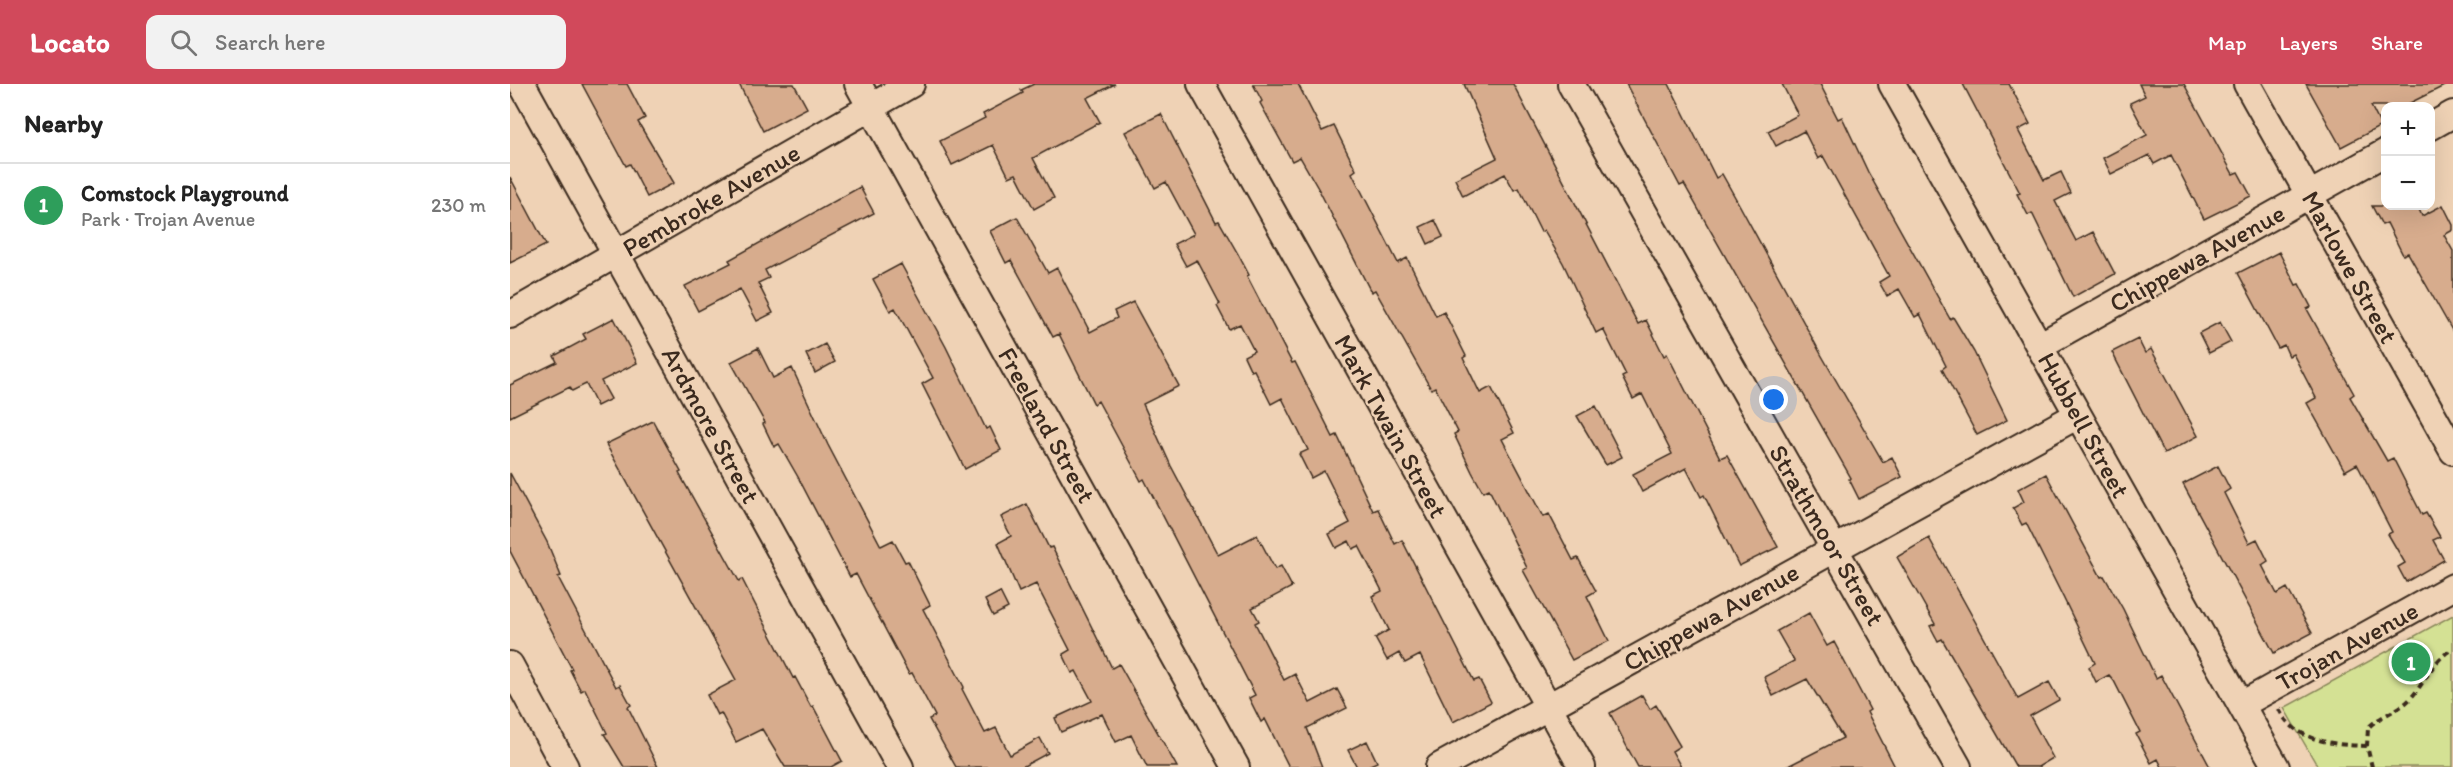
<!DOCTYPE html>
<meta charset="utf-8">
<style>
body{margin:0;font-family:Itim,sans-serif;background:#f2f2f2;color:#222}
.controls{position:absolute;right:18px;top:18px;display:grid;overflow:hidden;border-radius:12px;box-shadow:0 6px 24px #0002}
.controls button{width:54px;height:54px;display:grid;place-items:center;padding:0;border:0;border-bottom:2px solid #e0e0e0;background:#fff;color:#222;font:30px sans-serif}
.you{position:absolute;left:1264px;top:316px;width:21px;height:21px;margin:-15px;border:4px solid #fff;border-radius:50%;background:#1a73e8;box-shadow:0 0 0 9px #1a73e833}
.badge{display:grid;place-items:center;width:39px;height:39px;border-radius:50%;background:#d1495b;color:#fff;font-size:20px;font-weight:700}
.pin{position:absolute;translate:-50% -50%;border:3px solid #fff;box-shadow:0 2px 6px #0006}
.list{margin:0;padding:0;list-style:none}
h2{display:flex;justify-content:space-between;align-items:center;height:78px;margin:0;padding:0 24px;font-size:26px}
h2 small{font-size:20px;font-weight:400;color:#767676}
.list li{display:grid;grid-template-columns:39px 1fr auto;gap:18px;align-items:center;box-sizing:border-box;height:84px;padding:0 24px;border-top:2px solid #e0e0e0}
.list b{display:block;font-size:22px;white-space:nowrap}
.list p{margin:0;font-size:20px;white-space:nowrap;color:#767676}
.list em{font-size:20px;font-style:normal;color:#767676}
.icon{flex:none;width:33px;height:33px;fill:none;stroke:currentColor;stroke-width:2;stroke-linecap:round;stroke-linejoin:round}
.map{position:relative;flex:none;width:1943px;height:683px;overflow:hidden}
header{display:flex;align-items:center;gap:36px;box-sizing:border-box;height:84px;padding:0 30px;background:#d1495b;color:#fff}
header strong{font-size:28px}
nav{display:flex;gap:33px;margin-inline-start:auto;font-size:21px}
.search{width:420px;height:54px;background:#f2f2f2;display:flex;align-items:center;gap:15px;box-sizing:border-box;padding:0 21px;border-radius:12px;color:#767676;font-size:22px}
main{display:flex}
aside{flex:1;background:#fff}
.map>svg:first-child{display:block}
.green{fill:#d4e194;stroke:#888659;stroke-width:1.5}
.building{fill:#d7ac8d;stroke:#3b2a1e;stroke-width:1.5}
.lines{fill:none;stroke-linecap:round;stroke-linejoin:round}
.minor-casing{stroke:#3b2a1e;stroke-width:30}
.path{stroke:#3b2a1e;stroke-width:4;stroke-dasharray:6 4.5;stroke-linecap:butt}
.minor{stroke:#efd2b5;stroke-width:26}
.labels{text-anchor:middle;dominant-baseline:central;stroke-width:4.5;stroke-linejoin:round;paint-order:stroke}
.street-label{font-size:26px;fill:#3b2a1e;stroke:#efd2b5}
</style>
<header>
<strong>Locato</strong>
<div class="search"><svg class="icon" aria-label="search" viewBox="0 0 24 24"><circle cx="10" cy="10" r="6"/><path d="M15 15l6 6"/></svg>Search here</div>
<nav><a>Map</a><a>Layers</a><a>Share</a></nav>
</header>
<main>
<aside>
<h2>Nearby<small></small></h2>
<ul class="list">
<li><span class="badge" style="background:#2e9e5b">1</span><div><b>Comstock Playground</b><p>Park · Trojan Avenue</p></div><em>230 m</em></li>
</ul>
</aside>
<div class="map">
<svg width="1943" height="683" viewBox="0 0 1943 683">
<rect width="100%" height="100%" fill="#efd2b5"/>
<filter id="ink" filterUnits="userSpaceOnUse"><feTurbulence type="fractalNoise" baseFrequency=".0167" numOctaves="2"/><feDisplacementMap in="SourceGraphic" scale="12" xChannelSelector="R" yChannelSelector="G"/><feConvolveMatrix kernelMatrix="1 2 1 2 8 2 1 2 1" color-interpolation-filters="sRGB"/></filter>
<g filter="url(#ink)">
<path class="green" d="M1943 531V683H1808L1774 624Z"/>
<path class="building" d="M72 0H117L135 34 128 38 164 99 137 113 120 80 116 82Z
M229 0H284L297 24 253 47Z
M524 0H605L577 14 590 38 523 74 544 114 524 125 506 90 499 93 483 61 442 81 430 57 475 34 473 30 513 9 511 6Z
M743 0H788L812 47 824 42 846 86 842 89 888 179 897 174 926 232 934 228 956 272 953 274 970 309 981 303 1004 349 992 355 1033 433 1039 430 1063 476 1068 474 1086 507 1077 512 1099 557 1062 576 1013 486 1017 484 979 405 973 408 962 388 944 350 948 348 925 303 921 305 865 206 861 208 809 106 790 73 782 77 750 19 752 17Z
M954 0H1003L1128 240 1136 236 1154 272 1157 270 1210 374 1217 371 1268 463 1229 482 1194 411 1191 413 1176 384 1132 408 1123 390 1162 370 1132 310 1123 315 1112 293 1116 291 1093 245 1086 249 1053 179 1034 146 1031 148 1009 104 1004 106 995 90 953 112 945 95 987 74Z
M1116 0H1159L1206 94 1212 90 1230 122 1312 272 1373 378 1382 373 1392 393 1349 415 1339 395 1341 394 1174 100 1170 102Z
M1272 0H1310L1328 35 1332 33 1358 88 1440 235 1443 233 1464 268 1497 336 1467 351 1432 285 1436 282 1410 230 1405 233 1389 205 1377 212 1369 198 1379 192 1313 72 1308 75 1294 47 1266 62 1258 47 1288 31Z
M1453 0H1499L1520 40 1508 46 1534 96 1551 88 1561 109 1545 117 1566 157 1583 148 1605 190 1563 213 1522 129 1518 131 1507 110 1510 109Z
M1629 0H1674L1723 90 1728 88 1741 112 1694 135 1661 71 1644 80 1639 71 1601 90 1593 74 1637 51 1620 19 1635 12Z
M1796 0H1938L1894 22H1861L1871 42 1831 63Z
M651 30 706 138 709 137 728 170 739 191 737 192 782 279 785 278 823 353 827 351 863 427 868 425 885 460 892 456 964 597 969 595 981 618 943 638 910 571 895 579 889 569 877 576 865 554 879 546 862 512 872 507 849 462 843 465 839 457 826 464 819 450 840 439 814 387 801 394 789 370 798 366 772 314 761 320 744 286 741 287 734 272 744 267 730 240 719 245 707 222 710 220 687 176 676 182 664 160 684 150 656 98 645 104 615 48Z
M0 93 36 161 0 179Z
M350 103 364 129 255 186 259 194 248 199 263 229 247 237 230 205 188 227 175 202 221 179 219 176Z
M1933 121 1943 141V146L1934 151 1943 167V248L1898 169 1893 171 1877 139 1872 141 1862 122H1911L1908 123 1912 132Z
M507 133 538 189 547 184 580 248 607 234 604 227 623 218 669 302 633 320 661 382 708 471 747 451 765 485 771 482 782 503 742 524 749 537 745 539 774 596 785 590 800 619 827 605 837 624 797 644 812 683H779L755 635 751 638 739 614 745 611 634 395 631 397 588 317 584 320 549 250 543 253 501 176 496 179 480 147Z
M925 136 933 153 918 160 910 143Z
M1769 168 1786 201 1789 200 1801 223 1797 225 1844 310 1840 313 1877 377 1883 374 1912 431 1916 429 1930 453 1923 456 1934 476 1896 498 1888 483 1895 479 1878 450 1882 448 1847 380 1835 387 1797 319 1806 314 1783 270 1779 272 1774 261 1768 264 1728 189Z
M391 180 436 263 476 345 480 343 491 366 455 385 412 300 423 294 385 224 380 227 363 195Z
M104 234 127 279 91 297 101 315 87 322 76 300 62 307 60 303 0 333V301L47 278 44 272 76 255 73 250Z
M1710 238 1721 258 1699 269 1689 249Z
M1628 255 1635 269 1641 265 1688 352 1654 370 1602 268Z
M315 260 325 278 305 289 296 270Z
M248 264 263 294 282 284 318 361 371 462 383 456 395 478 398 477 420 521 413 525 454 603 452 605 475 649 486 644 500 671 530 654 538 669 512 683H446L419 635 425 632 402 589 399 590 346 490 340 493 288 393 269 360 264 363 253 340 255 339 221 278Z
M1086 322 1112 373 1096 381 1067 332Z
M143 337 171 388 169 389 229 497 232 495 283 594 285 593 301 623 303 622 332 677 321 683H275L252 645 226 658 211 629 207 631 197 611 226 596 96 360Z
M1708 382 1720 405 1714 409 1739 459 1747 455 1758 477 1752 481 1767 510 1777 504 1802 549 1764 569 1673 400Z
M0 389 37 458 51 492 48 493 106 603 110 601 121 621 118 623 148 683H114L94 650 97 649 75 605 71 607 60 586 62 585 0 467Z
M1536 390 1591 493 1594 492 1613 525 1646 594 1651 591 1700 683H1652L1648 675 1641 679 1626 650 1630 648 1604 597 1599 591 1586 598 1579 583 1585 579 1553 513 1516 439 1512 441 1503 424 1514 418 1508 405Z
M517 420 539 464 542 463 602 584 609 580 667 683H637L621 651 606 658 592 630 551 648 545 634 582 617 566 587 562 589 553 570 560 566 526 500 509 508 488 459 501 452 491 433Z
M1419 454 1508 615 1539 598 1549 616 1520 632 1543 674 1528 683H1506L1432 555 1428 557 1420 542 1425 540 1387 473Z
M490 508 498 524 483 532 475 516Z
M1299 529 1317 562 1324 558 1360 626 1357 628 1385 683H1276L1333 654 1297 595 1263 612 1254 593 1284 577 1267 547Z
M1132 611 1140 625 1146 621 1170 662 1162 667 1171 683H1128L1116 661 1100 629Z
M857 657 867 678 856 683H847L838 666Z"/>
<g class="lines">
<g class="minor-casing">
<path id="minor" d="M12 0 390 683
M348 0 726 683
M691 0 1072 683
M1061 0 1448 683
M1382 0 1766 683
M1737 0 1943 367
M1920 43 1943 30
M0 231 401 0
M1529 262 1876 68
M0 581 55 683
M1731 621 1943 503
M929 683 1568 331"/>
</g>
<path class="path" d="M1769 625C1784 658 1826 661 1857 662
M1862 683 1857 662 1858 644C1870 631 1889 627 1900 615 1915 599 1923 575 1943 565"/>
<use href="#minor" class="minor"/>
</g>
</g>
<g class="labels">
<g class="street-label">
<text transform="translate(201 116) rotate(-30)">Pembroke Avenue</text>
<text transform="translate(1687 174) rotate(-29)">Chippewa Avenue</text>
<text transform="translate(1840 183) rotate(61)">Marlowe Street</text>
<text transform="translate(201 341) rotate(61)">Ardmore Street</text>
<text transform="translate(537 341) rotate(61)">Freeland Street</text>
<text transform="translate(1574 341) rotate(61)">Hubbell Street</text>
<text transform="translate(881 342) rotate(61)">Mark Twain Street</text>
<text transform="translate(1317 451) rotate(60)">Strathmoor Street</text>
<text transform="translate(1201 533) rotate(-29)">Chippewa Avenue</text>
<text transform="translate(1837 562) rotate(-29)">Trojan Avenue</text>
</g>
</g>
</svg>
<div class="controls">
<button>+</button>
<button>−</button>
</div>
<div class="you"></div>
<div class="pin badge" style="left:1901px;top:578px;background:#2e9e5b">1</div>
</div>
</main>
